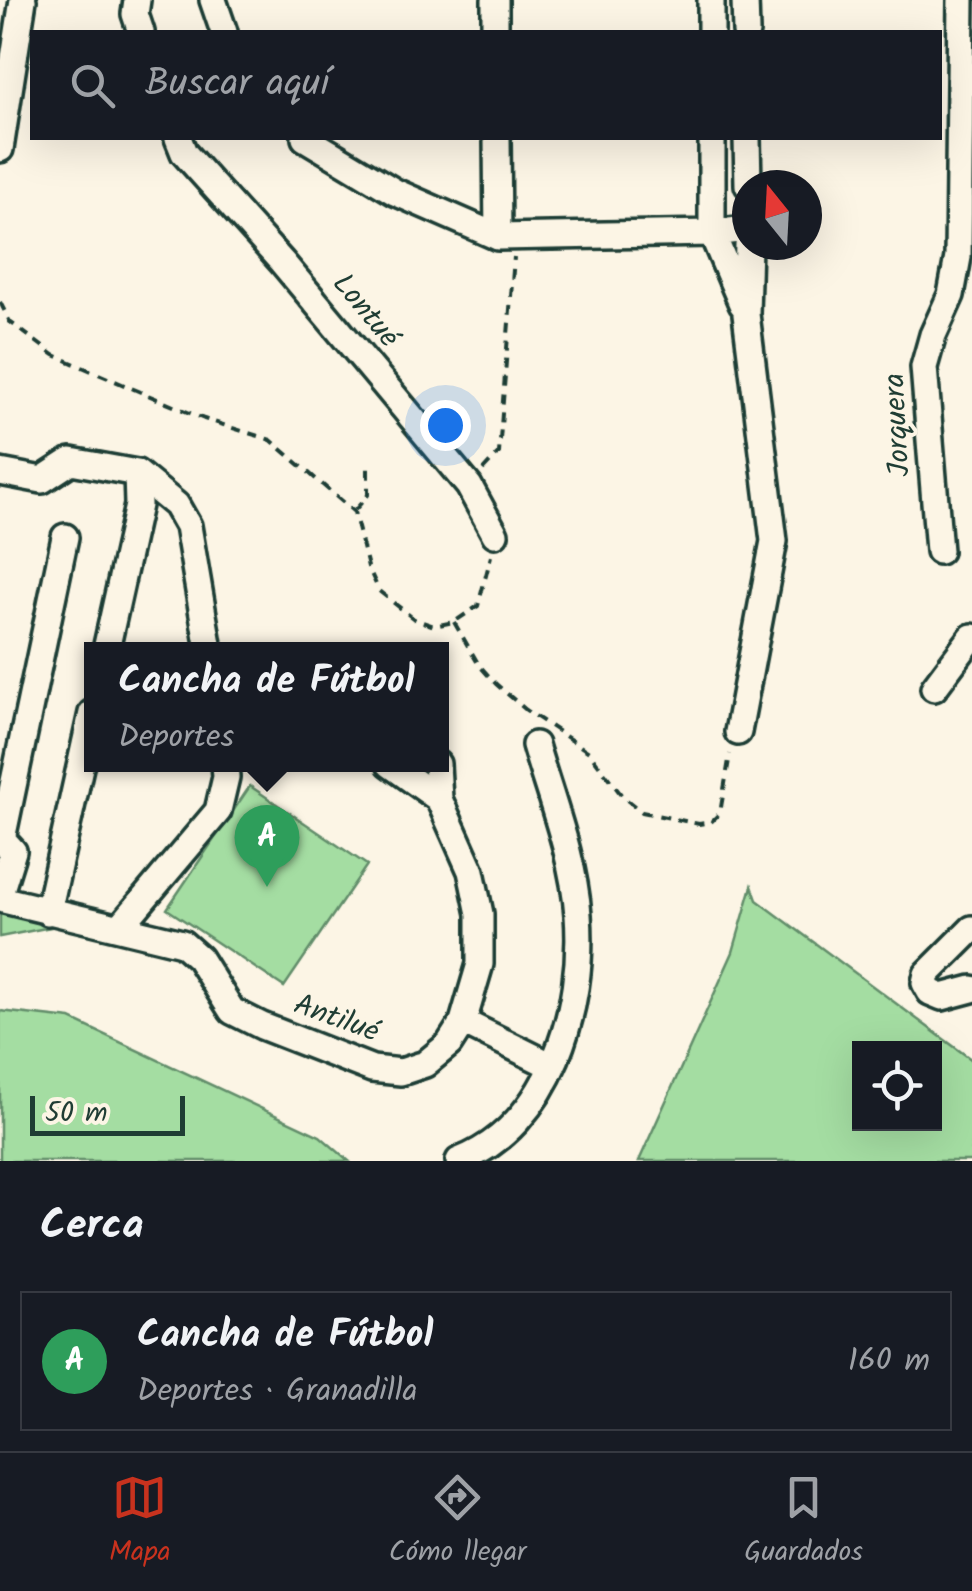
<!DOCTYPE html>
<html lang="es">
<meta charset="utf-8">
<style>
body{margin:0;font-family:Kalam,sans-serif;background:#20242c;color:#f1f3f6}
.controls{position:absolute;right:30px;bottom:30px;display:grid;overflow:hidden;border-radius:0px;box-shadow:0 10px 40px #0002}
.controls button{width:90px;height:90px;display:grid;place-items:center;padding:0;border:0;border-bottom:2px solid #363941;background:#171b24;color:#f1f3f6;font:50px sans-serif}
.compass{position:absolute;left:732px;top:170px;width:90px;height:90px;border-radius:50%;background:#171b24;box-shadow:0 10px 40px #0002;rotate:342deg}
.scale{position:absolute;left:30px;bottom:25px;width:155px;box-sizing:border-box;padding-left:10px;border:5px solid #1f3d34;border-top:0;font-size:28px;line-height:35px;white-space:nowrap;color:#1f3d34;-webkit-text-stroke:8px #fcf5e5;paint-order:stroke}
.you{position:absolute;left:445px;top:425px;width:35px;height:35px;margin:-25px;border:8px solid #fff;border-radius:50%;background:#1a73e8;box-shadow:0 0 0 15px #1a73e833}
.badge{display:grid;place-items:center;width:65px;height:65px;border-radius:50%;background:#c8321e;color:#fff;font-size:32px;font-weight:700}
.pin{position:absolute;translate:-50% -82px;filter:drop-shadow(0 2px 5px #0008)}
.pin::after{content:'';position:absolute;top:52px;width:35px;height:30px;background:inherit;clip-path:polygon(0 0,100% 0,50% 100%)}
.popup{position:absolute;left:84px;top:642px;width:365px;height:130px;box-sizing:border-box;display:grid;place-content:center;border-radius:0px;background:#171b24;filter:drop-shadow(0 2px 8px #0005);font-size:32px;white-space:nowrap;color:#9ea1a6}
.popup b{font-size:38px;color:#f1f3f6}
.popup::after{content:'';position:absolute;left:50%;top:100%;margin-left:-20px;border:20px solid transparent;border-top-color:#171b24}
.list{margin:0;padding:0;list-style:none}
h2{display:flex;justify-content:space-between;align-items:center;height:130px;margin:0;padding:0 40px;font-size:42px}
h2 small{font-size:32px;font-weight:400;color:#9ea1a6}
.list li{display:grid;grid-template-columns:65px 1fr auto;gap:30px;align-items:center;box-sizing:border-box;height:140px;margin:0 20px 20px;padding:0 20px;border:2px solid #363941;border-radius:0px}
.list b{display:block;font-size:38px;white-space:nowrap}
.list p{margin:0;font-size:32px;white-space:nowrap;color:#9ea1a6}
.list em{font-size:32px;font-style:normal;color:#9ea1a6}
.icon{flex:none;width:55px;height:55px;fill:none;stroke:currentColor;stroke-width:2;stroke-linecap:round;stroke-linejoin:round}
.map{position:relative;flex:none;width:972px;height:1161px;overflow:hidden}
.search{position:absolute;background:#171b24;box-shadow:0 10px 40px #0002;left:30px;right:30px;top:30px;height:110px;display:flex;align-items:center;gap:25px;box-sizing:border-box;padding:0 35px;border-radius:0px;color:#9ea1a6;font-size:38px}
.sheet{height:290px;background:#171b24}
nav{display:flex;justify-content:space-around;align-items:center;box-sizing:border-box;height:140px;border-top:2px solid #363941;background:#171b24;font-size:28px;color:#9ea1a6}
nav a{display:grid;justify-items:center;gap:5px}
nav .on{color:#c8321e}
.map>svg:first-child{display:block}
.green{fill:#a4dda2;stroke:#628d6b;stroke-width:2.5;fill-rule:evenodd}
.lines{fill:none;stroke-linecap:round;stroke-linejoin:round}
.minor-casing{stroke:#1f3d34;stroke-width:32}
.path{stroke:#1f3d34;stroke-width:4;stroke-dasharray:10 8;stroke-linecap:butt}
.minor{stroke:#fcf5e5;stroke-width:25}
.labels{text-anchor:middle;dominant-baseline:central;stroke-width:8;stroke-linejoin:round;paint-order:stroke}
.street-label{font-size:30px;fill:#1f3d34;stroke:#fcf5e5}
</style>
<div class="map">
<svg width="972" height="1161" viewBox="0 0 972 1161">
<rect width="100%" height="100%" fill="#fcf5e5"/>
<filter id="ink" filterUnits="userSpaceOnUse"><feTurbulence type="fractalNoise" baseFrequency=".01" numOctaves="2"/><feDisplacementMap in="SourceGraphic" scale="20" xChannelSelector="R" yChannelSelector="G"/><feConvolveMatrix kernelMatrix="1 2 1 2 8 2 1 2 1" color-interpolation-filters="sRGB"/></filter>
<g filter="url(#ink)">
<path class="green" d="M250 786 367 865 284 987 167 909Z
M752 886 757 900 972 1060V1161H639L733 952ZM934 1048V1124H860V1048Z
M0 909 61 925 0 937Z
M0 1011 71 1019 320 1136 349 1161H0Z"/>
<g class="lines">
<g class="minor-casing">
<path id="minor" d="M137 0 135 14 141 32
M213 0 224 32
M495 0V32
M711 0V32
M745 0 746 32
M178 138 184 153 282 262 469 486 495 534
M305 138 395 192 498 237 712 233 747 229
M497 138 498 237
M712 138V233L742 304
M747 138 748 185
M0 149 23 0
M0 472 42 480 71 461 137 473 176 505 188 526 209 650
M939 551 924 367 933 335 951 295 958 257 961 0
M106 650 138 505 137 473
M934 688 972 637
M738 732 774 541 746 314 748 245
M390 764 439 799
M0 893 13 851 2 839 65 537
M0 899 182 943 199 958 232 1011 262 1026 372 1069 401 1072 425 1064 449 1044 463 1022 480 964V914L471 871 439 799 437 764
M48 912 92 713
M120 927 218 811 226 777 225 764
M972 929 927 974 925 983 930 992 942 997 972 989
M463 1022 552 1066
M459 1161C551 1125 585 1006 578 915 574 858 551 800 535 745"/>
</g>
<path class="path" d="M0 302 10 322 54 355 204 419 271 440 354 512 368 567 379 591 414 619 434 626 454 622 478 606 491 556
M483 470 499 453 514 257
M355 510 368 495V465
M454 622 479 665 496 684 526 710 589 752 623 797 642 812 699 824 711 822 720 813 730 754
M266 764H280"/>
<use href="#minor" class="minor"/>
</g>
</g>
<g class="labels">
<g class="street-label">
<text transform="translate(365 311) rotate(50)">Lontué</text>
<text transform="translate(898 425) rotate(-93)">Jorquera</text>
<text transform="translate(336 1019) rotate(20)">Antilué</text>
</g>
</g>
</svg>
<div class="controls">
<button><svg class="icon" aria-label="locate" viewBox="0 0 24 24"><circle cx="12" cy="12" r="6"/><path d="M12 2v4M12 18v4M2 12h4M18 12h4"/></svg></button>
</div>
<svg class="compass" viewBox="-18 -18 36 36"><path d="M0-13l5 13h-10z" fill="#e53935"/><path d="M0 13l5-13h-10z" fill="#9ea1a6"/></svg>
<div class="scale">50 m</div>
<div class="you"></div>
<div class="pin badge" style="left:267px;top:887px;background:#2e9e5b">A</div>
<div class="popup"><b>Cancha de Fútbol</b>Deportes</div>
<div class="search"><svg class="icon" aria-label="search" viewBox="0 0 24 24"><circle cx="10" cy="10" r="6"/><path d="M15 15l6 6"/></svg>Buscar aquí</div>
</div>
<section class="sheet">
<h2>Cerca<small></small></h2>
<ul class="list">
<li><span class="badge" style="background:#2e9e5b">A</span><div><b>Cancha de Fútbol</b><p>Deportes · Granadilla</p></div><em>160 m</em></li>
</ul>
</section>
<nav>
<a class="on"><svg class="icon" aria-label="map" viewBox="0 0 24 24"><path d="M3 6l6-2 6 2 6-2v14l-6 2-6-2-6 2zM9 4v14M15 6v14"/></svg>Mapa</a>
<a><svg class="icon" aria-label="directions" viewBox="0 0 24 24"><path d="M12 3l9 9-9 9-9-9zM9 14v-3h6M13 9l2 2-2 2"/></svg>Cómo llegar</a>
<a><svg class="icon" aria-label="saved" viewBox="0 0 24 24"><path d="M7 4h10v16l-5-4-5 4z"/></svg>Guardados</a>
</nav>
